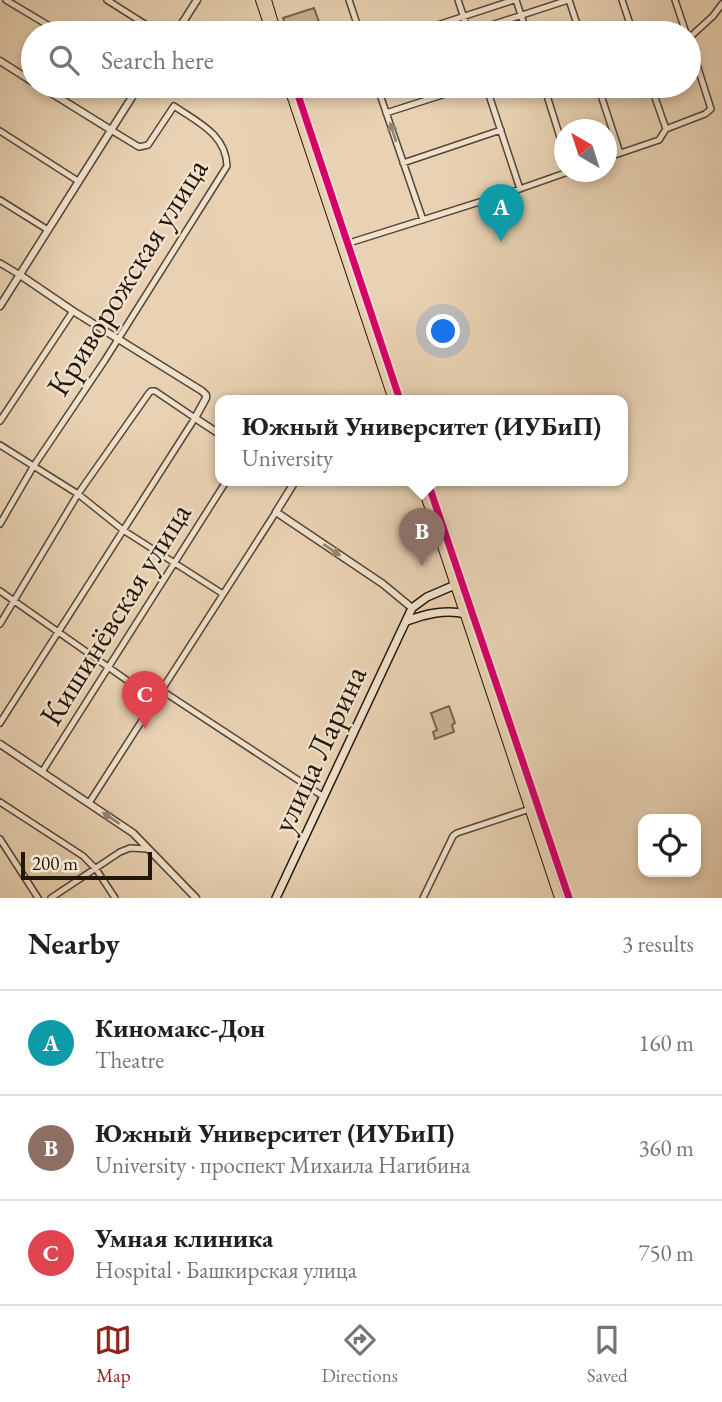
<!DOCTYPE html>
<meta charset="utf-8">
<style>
body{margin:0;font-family:"EB Garamond",serif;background:#f2f2f2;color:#202124}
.controls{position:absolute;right:21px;bottom:21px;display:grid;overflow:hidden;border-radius:14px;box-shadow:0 4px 10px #0003}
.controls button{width:63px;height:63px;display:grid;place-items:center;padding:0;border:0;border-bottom:2px solid #e0e0e0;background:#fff;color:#202124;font:35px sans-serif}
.compass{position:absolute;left:554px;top:119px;width:63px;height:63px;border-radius:50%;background:#fff;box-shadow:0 4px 10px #0003;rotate:321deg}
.scale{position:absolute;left:21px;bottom:18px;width:131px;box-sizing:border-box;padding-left:7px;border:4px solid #231709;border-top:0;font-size:19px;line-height:24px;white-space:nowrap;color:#231709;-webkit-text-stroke:5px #f1e2ce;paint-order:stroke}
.you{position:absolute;left:444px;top:332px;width:24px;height:24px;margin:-18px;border:5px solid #fff;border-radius:50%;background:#1a73e8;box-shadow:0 0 0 10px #1a73e833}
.badge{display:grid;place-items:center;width:46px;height:46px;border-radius:50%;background:#8f2418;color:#fff;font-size:23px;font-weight:700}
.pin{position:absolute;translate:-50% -58px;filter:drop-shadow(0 2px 4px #0008)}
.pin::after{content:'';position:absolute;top:37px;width:24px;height:21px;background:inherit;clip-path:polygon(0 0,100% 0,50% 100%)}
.popup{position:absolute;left:215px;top:395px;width:413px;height:91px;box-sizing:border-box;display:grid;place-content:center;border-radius:14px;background:#fff;filter:drop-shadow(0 2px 5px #0005);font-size:23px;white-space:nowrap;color:#757577}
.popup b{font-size:26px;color:#202124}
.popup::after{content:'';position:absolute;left:50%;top:100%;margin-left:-14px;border:14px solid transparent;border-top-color:#fff}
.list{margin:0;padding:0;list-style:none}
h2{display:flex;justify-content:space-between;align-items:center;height:91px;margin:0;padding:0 28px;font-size:30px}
h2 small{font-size:23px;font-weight:400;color:#757577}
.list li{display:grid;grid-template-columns:46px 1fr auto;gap:21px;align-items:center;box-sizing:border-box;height:105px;padding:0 28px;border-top:2px solid #e0e0e0}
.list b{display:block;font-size:26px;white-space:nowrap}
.list p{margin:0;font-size:23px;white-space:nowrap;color:#757577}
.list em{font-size:23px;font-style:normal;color:#757577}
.icon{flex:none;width:38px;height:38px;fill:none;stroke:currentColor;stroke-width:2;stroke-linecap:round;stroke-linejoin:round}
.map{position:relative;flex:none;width:722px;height:898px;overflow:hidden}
.search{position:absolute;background:#fff;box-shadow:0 4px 10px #0003;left:21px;right:21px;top:21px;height:77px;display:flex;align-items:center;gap:18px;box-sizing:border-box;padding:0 24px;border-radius:38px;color:#757577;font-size:26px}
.sheet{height:406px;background:#fff}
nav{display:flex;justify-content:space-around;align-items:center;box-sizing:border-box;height:98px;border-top:2px solid #e0e0e0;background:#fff;font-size:19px;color:#757577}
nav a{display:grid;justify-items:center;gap:4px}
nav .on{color:#8f2418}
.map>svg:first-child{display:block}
.green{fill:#c7b296;stroke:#756450;stroke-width:2}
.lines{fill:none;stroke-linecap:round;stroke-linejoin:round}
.minor-casing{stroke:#544634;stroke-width:8}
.tertiary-casing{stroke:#544634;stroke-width:9}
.secondary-casing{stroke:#231709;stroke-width:10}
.primary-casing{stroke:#231709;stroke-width:10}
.minor{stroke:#f1e2ce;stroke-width:5}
.tertiary{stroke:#f1e2ce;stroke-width:6}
.secondary{stroke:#f1e2ce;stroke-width:7}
.primary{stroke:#e9d2b3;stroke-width:8}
.cycleway-casing{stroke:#f1e2ce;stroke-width:11}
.cycleway{stroke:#d6006c;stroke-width:7}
.oneway{fill:#948775}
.labels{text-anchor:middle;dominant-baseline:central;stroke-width:5;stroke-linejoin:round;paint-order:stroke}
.street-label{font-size:32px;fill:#231709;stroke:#f1e2ce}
</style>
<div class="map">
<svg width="722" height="898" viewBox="0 0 722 898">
<rect width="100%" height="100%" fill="#e9d2b3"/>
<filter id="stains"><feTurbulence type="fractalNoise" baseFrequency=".00286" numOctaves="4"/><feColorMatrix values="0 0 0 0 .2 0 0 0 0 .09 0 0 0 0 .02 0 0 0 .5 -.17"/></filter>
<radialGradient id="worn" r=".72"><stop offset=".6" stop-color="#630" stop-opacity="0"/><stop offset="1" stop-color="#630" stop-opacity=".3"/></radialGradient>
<path class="green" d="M314 8 323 33H288L283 18Z
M449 706 455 723 452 725 454 732 435 739 433 732 437 730 431 713Z"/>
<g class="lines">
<g class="minor-casing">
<path id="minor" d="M6 0 61 33
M107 0 159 33
M349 0 360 33
M458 0 469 33
M516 0 527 33
M569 0 580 33
M622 0 633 33
M675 0 686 33
M413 33 514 0
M467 33 568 0
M689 38 713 16 722 4
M377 86 423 220
M486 86 520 189
M544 86 564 150
M598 86 620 153
M651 86 666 129
M386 113 470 86
M0 131 78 181
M606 158 659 140 666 129 705 114 711 109 689 40
M403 163 501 130
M0 200 48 230
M349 243 511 192 568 172
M0 263 20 275
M0 421 73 311
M0 445 78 494 123 530 223 594
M0 524 33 467 105 360 227 166C226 134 197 122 174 106L148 145 139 147 111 130
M0 591 155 700
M0 624 78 494 149 393 151 391H155L195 418 0 723
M161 690 324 797
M42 772 227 480
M0 802 83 856 96 869 115 898
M89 803 276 512
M0 839 38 898
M51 898 120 852 130 848 148 849
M423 898 453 836 457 833 530 809"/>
</g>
<g class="tertiary-casing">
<path id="tertiary" d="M176 33 197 0
M0 61 33 82
M40 86 111 130
M20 275 73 311 202 391 206 395V398L195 418 221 435
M0 306 139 86
M294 480V483L276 512 383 584 412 608
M0 744 133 833 196 898"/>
</g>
<g class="secondary-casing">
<path id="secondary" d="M407 621C424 614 447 609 465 614
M276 898 412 608 427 597 455 585 460 587"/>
</g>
<g class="primary-casing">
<path id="primary" d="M260 0 271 33
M267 0 277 33
M288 86 393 400
M295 86 400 400
M420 480 559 898
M427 480 569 898"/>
</g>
<use href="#minor" class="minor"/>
<use href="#tertiary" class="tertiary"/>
<use href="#secondary" class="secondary"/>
<use href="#primary" class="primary"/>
<g class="cycleway-casing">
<path id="cycleway" d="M295 86 400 400
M427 480 569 898"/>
</g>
<use href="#cycleway" class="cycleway"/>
</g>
<defs><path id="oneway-solid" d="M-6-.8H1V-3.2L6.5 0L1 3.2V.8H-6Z" transform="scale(1.75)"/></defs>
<g class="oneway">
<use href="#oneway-solid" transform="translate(393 132) rotate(-108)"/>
<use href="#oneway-solid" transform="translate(332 550) rotate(34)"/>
<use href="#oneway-solid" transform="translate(111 818) rotate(-146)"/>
</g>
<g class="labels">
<g class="street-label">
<text transform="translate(127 277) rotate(-58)">Криворожская улица</text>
<text transform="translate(115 614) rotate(-58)">Кишинёвская улица</text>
<text transform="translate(319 749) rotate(-65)">улица Ларина</text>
</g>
</g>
<rect width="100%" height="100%" filter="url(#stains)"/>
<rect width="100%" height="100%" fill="url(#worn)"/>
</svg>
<div class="controls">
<button><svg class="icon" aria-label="locate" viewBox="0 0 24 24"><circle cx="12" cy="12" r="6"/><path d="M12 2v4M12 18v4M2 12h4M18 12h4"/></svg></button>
</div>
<svg class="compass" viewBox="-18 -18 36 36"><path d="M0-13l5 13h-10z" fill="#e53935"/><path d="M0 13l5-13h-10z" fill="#757577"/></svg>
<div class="scale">200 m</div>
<div class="you"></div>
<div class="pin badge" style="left:501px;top:242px;background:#0f9aa8">A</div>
<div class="pin badge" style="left:422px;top:566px;background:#8d6e63">B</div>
<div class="popup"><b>Южный Университет (ИУБиП)</b>University</div>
<div class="pin badge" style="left:145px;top:729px;background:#e0444e">C</div>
<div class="search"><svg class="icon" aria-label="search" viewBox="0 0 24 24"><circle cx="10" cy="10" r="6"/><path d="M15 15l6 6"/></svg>Search here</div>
</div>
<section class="sheet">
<h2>Nearby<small>3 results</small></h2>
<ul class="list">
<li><span class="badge" style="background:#0f9aa8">A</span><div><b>Киномакс-Дон</b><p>Theatre</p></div><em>160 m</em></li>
<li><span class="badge" style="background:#8d6e63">B</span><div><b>Южный Университет (ИУБиП)</b><p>University · проспект Михаила Нагибина</p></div><em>360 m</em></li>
<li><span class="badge" style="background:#e0444e">C</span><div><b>Умная клиника</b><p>Hospital · Башкирская улица</p></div><em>750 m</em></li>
</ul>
</section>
<nav>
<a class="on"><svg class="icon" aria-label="map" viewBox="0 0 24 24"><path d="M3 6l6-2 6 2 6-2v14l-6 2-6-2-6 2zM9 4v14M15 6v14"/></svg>Map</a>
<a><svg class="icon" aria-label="directions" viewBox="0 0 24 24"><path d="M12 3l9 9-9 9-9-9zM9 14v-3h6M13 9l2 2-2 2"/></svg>Directions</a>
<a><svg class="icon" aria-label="saved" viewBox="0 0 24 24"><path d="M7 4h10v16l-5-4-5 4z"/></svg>Saved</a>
</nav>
